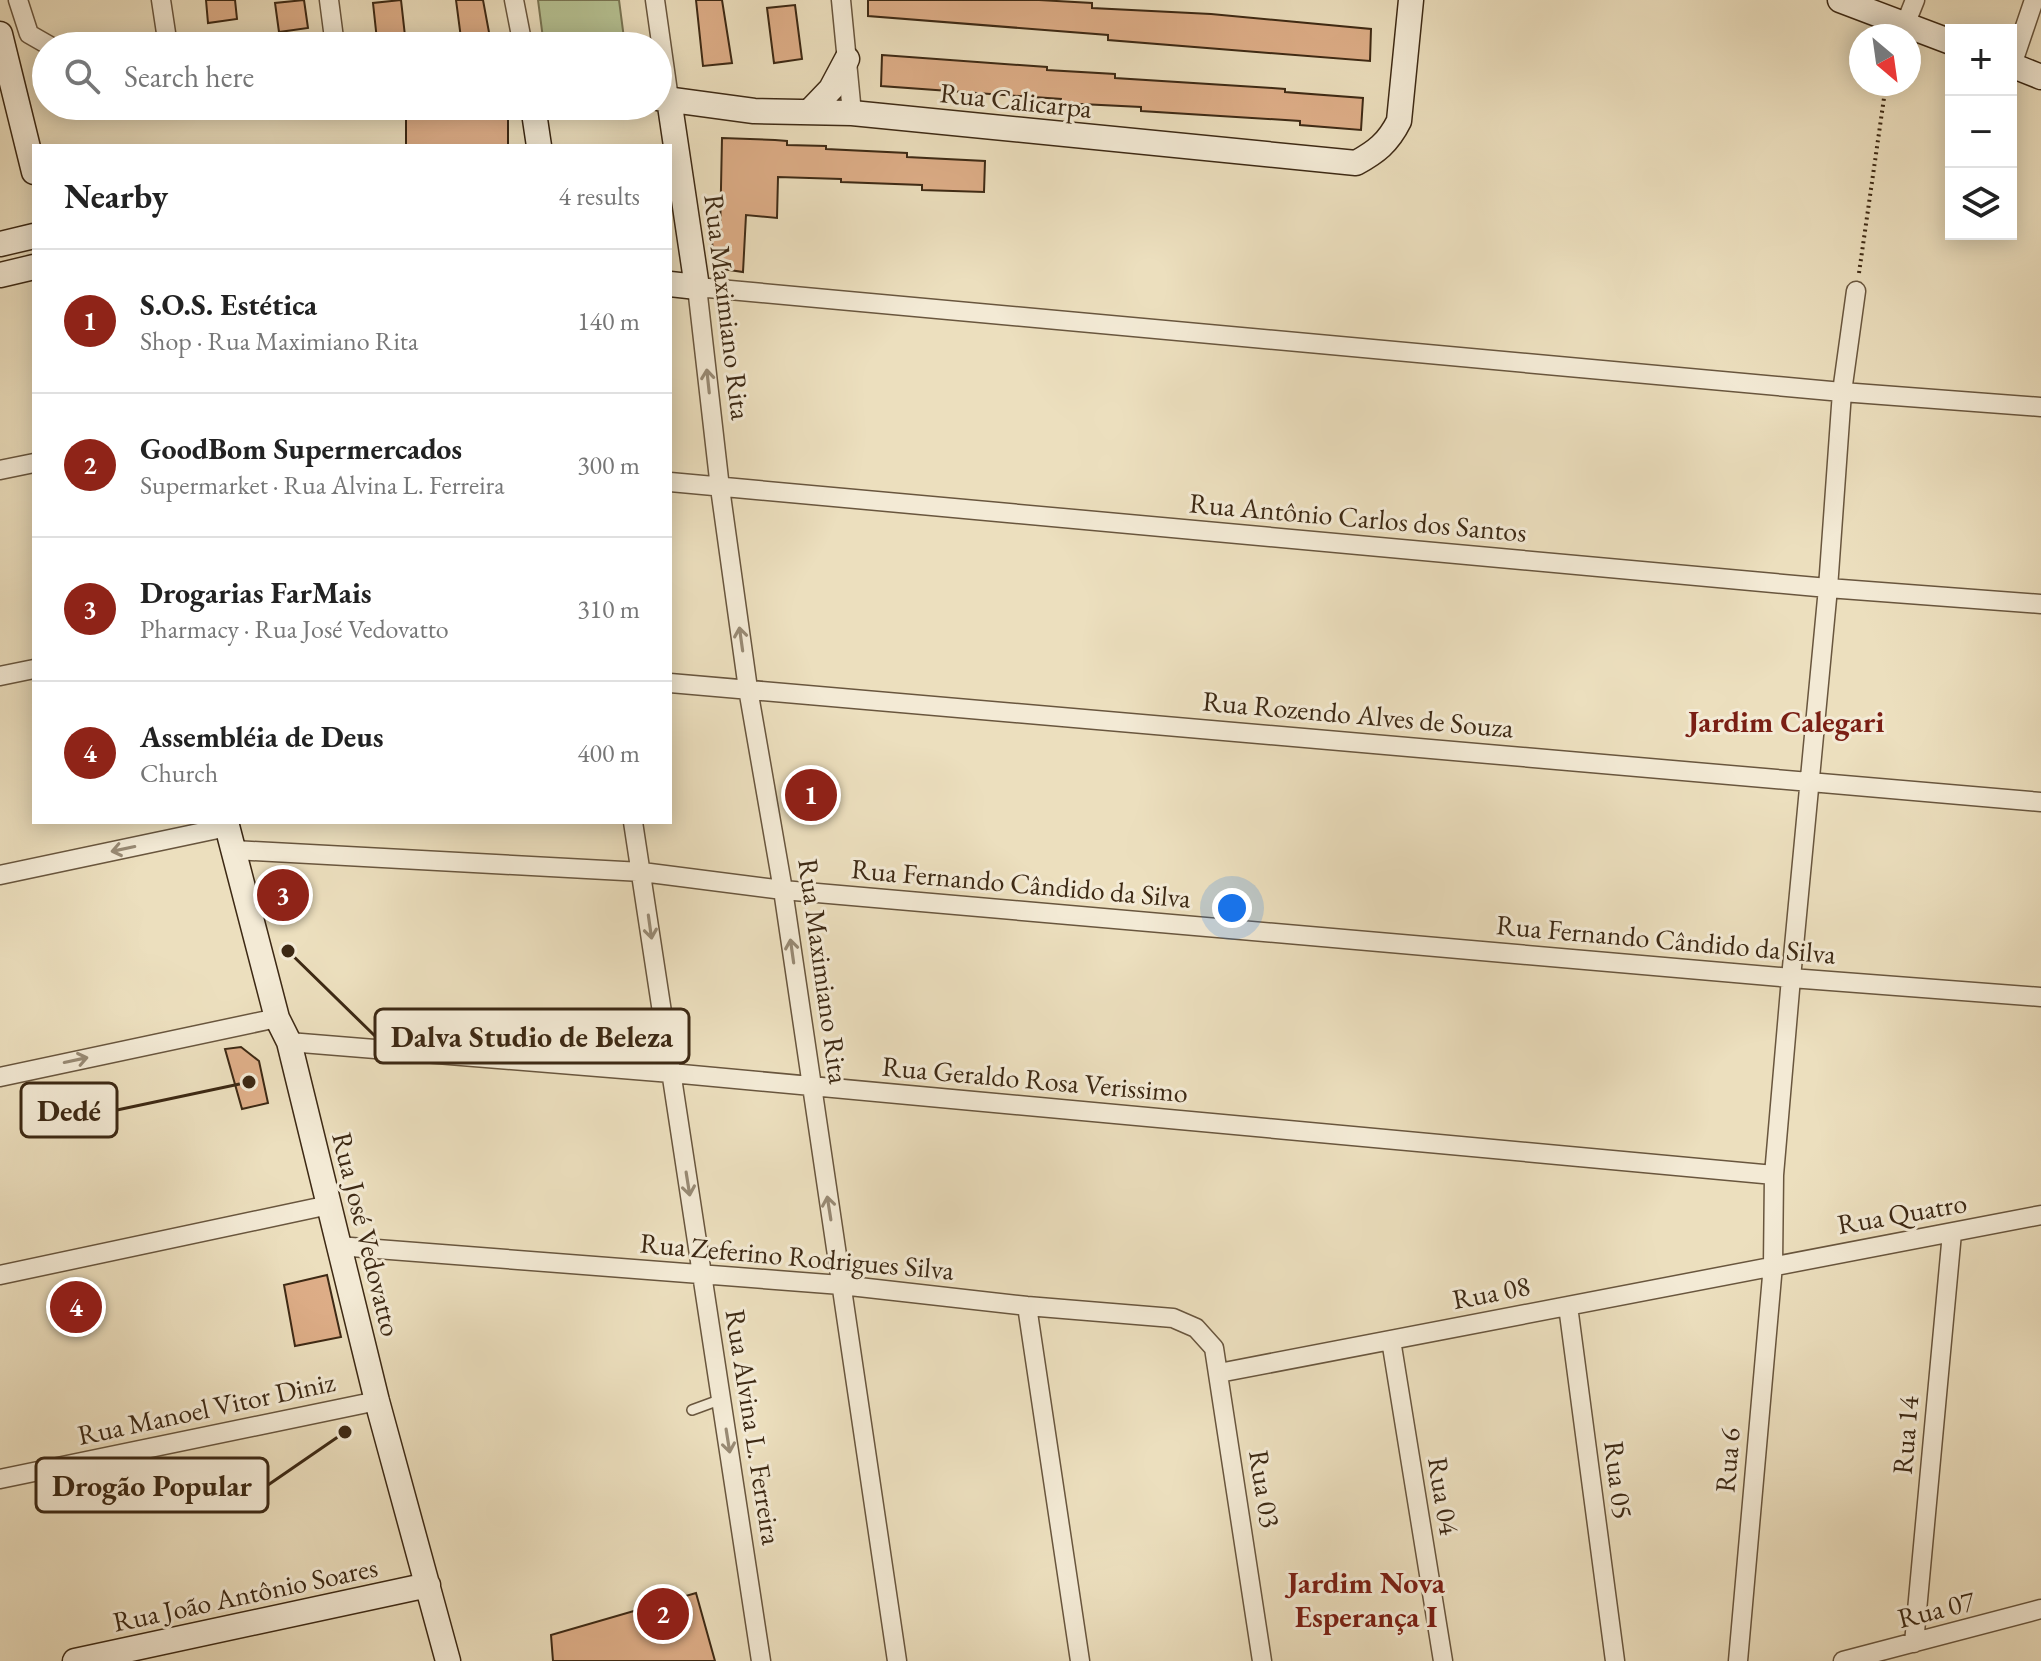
<!DOCTYPE html>
<meta charset="utf-8">
<style>
body{margin:0;font-family:"EB Garamond",serif;background:#f6f6f6;color:#222}
.controls{position:absolute;right:24px;top:24px;display:grid;overflow:hidden;border-radius:0px;box-shadow:0 4px 20px #0003}
.controls button{width:72px;height:72px;display:grid;place-items:center;padding:0;border:0;border-bottom:2px solid #e0e0e0;background:#fff;color:#222;font:40px sans-serif}
.compass{position:absolute;left:1849px;top:24px;width:72px;height:72px;border-radius:50%;background:#fff;box-shadow:0 4px 20px #0003;rotate:151deg}
.you{position:absolute;left:1232px;top:908px;width:28px;height:28px;margin:-20px;border:6px solid #fff;border-radius:50%;background:#1a73e8;box-shadow:0 0 0 12px #1a73e833}
.badge{display:grid;place-items:center;width:52px;height:52px;border-radius:50%;background:#8f2418;color:#fff;font-size:26px;font-weight:700}
.pin{position:absolute;translate:-50% -50%;border:4px solid #fff;box-shadow:0 2px 8px #0006}
.list{margin:0;padding:0;list-style:none}
h2{display:flex;justify-content:space-between;align-items:center;height:104px;margin:0;padding:0 32px;font-size:34px}
h2 small{font-size:26px;font-weight:400;color:#767676}
.list li{display:grid;grid-template-columns:52px 1fr auto;gap:24px;align-items:center;box-sizing:border-box;height:144px;padding:0 32px;border-top:2px solid #e0e0e0}
.list b{display:block;font-size:30px;white-space:nowrap}
.list p{margin:0;font-size:26px;white-space:nowrap;color:#767676}
.list em{font-size:26px;font-style:normal;color:#767676}
.icon{flex:none;width:44px;height:44px;fill:none;stroke:currentColor;stroke-width:2;stroke-linecap:round;stroke-linejoin:round}
.map{position:relative;flex:none;width:2041px;height:1661px;overflow:hidden}
.search{position:absolute;background:#fff;box-shadow:0 4px 20px #0003;left:32px;top:32px;width:640px;height:88px;display:flex;align-items:center;gap:20px;box-sizing:border-box;padding:0 28px;border-radius:44px;color:#767676;font-size:30px}
.panel{position:absolute;background:#fff;box-shadow:0 4px 20px #0003;left:32px;top:144px;width:640px;height:680px;border-radius:0px}
.map>svg:first-child{display:block}
.green{fill:#b6c293;stroke:#7a7654;stroke-width:2}
.building{fill:#deae88;stroke:#3d2914;stroke-width:2}
.lines{fill:none;stroke-linecap:round;stroke-linejoin:round}
.lane-casing{stroke:#69563e;stroke-width:12}
.street-casing{stroke:#69563e;stroke-width:21}
.secondary-casing{stroke:#3d2914;stroke-width:27}
.path{stroke:#3d2914;stroke-width:4;stroke-dasharray:2 4;stroke-linecap:butt}
.lane{stroke:#f3ead5;stroke-width:9}
.street{stroke:#f3ead5;stroke-width:18}
.secondary{stroke:#f3ead5;stroke-width:24}
.oneway{stroke:#988a74}
.labels{text-anchor:middle;dominant-baseline:central;stroke-width:6;stroke-linejoin:round;paint-order:stroke}
.street-label{font-size:28px;fill:#3d2914;stroke:#f3ead5}
.neighbourhood-label{font-size:30px;font-weight:bold;fill:#7a1f14;stroke:#f3ead5}
.leader{fill:none;stroke:#3d2914;stroke-width:3}
.callout-dot{fill:#3d2914;stroke:#f3ead5;stroke-width:3}
.callout{fill:#f3ead5;stroke:#3d2914;stroke-width:3}
.callout-label{font-size:30px;text-anchor:middle;font-weight:bold;fill:#3d2914}
</style>
<div class="map">
<svg width="2041" height="1661" viewBox="0 0 2041 1661">
<rect width="100%" height="100%" fill="#ecdfbe"/>
<filter id="stains"><feTurbulence type="fractalNoise" baseFrequency=".0025" numOctaves="4"/><feColorMatrix values="0 0 0 0 .2 0 0 0 0 .09 0 0 0 0 .02 0 0 0 .5 -.17"/></filter>
<radialGradient id="worn" r=".72"><stop offset=".6" stop-color="#630" stop-opacity="0"/><stop offset="1" stop-color="#630" stop-opacity=".3"/></radialGradient>
<path class="green" d="M538 0H619L625 46H544Z"/>
<path class="building" d="M206 0H235L237 19 208 23Z
M304 0 308 28 279 32 275 3Z
M401 0 405 36 377 40 373 3Z
M456 0H483L491 43 462 46Z
M696 0H722L732 63 703 66Z
M868 0H1039L1092 3V8L1211 14 1371 29 1370 61 1108 40V35L868 16Z
M795 5 802 59 774 63 767 8Z
M882 55 1047 67V70L1115 74V78L1272 88 1285 89V92L1363 98 1361 130 1300 125V121L1141 111V107L1061 103V99L881 86Z
M406 106 499 107 508 117V146H406Z
M722 138 775 140 787 141V145L826 146V149L907 153V157L985 161 984 192 922 190V185L841 182V179L778 177 777 218 746 215 743 272 723 269 714 256 711 236 720 237Z
M241 1047 259 1061 268 1103 242 1109 225 1049Z
M327 1275 341 1337 295 1346 284 1285Z
M86 1281 95 1326 65 1331 56 1287Z
M696 1593 715 1661H553L551 1635Z"/>
<g class="lines">
<g class="lane-casing">
<path id="lane" d="M692 1410 722 1399"/>
</g>
<g class="street-casing">
<path id="street" d="M18 0 29 34 50 46
M161 0 168 46
M329 0 335 46
M514 0 523 46
M655 0 669 99
M841 0 852 113
M1905 25 1915 0
M2012 65 2034 0
M0 470 34 463
M670 482 1828 588 2041 604
M0 676 34 669
M670 683 2041 802
M633 822 761 1661
M234 850 642 872 783 890 1791 978 2041 997
M0 875 227 827
M289 1042 671 1073 1774 1175
M0 1077 277 1018
M338 1246 841 1285 1027 1306 1173 1318 1196 1328 1214 1348 1262 1661
M0 1275 329 1205
M1027 1306 1080 1661
M1568 1306 1615 1661
M1391 1340 1443 1661
M1219 1373 2041 1215
M0 1479 377 1401
M1914 1643 1952 1233
M897 1661 783 890 748 689 720 488 697 287 1842 392 2041 407
M1738 1661 1773 1265 1774 1175 1791 978 1828 588 1842 392 1856 291
M1843 1661 2041 1609"/>
</g>
<g class="secondary-casing">
<path id="secondary" d="M1840 0 1951 42
M0 34 34 172
M2011 65 2041 77
M658 98 754 111 852 113 1356 163C1376 152 1388 143 1399 121L1411 0
M669 99 697 287 670 284
M533 106 539 146
M809 112 831 89 847 59
M0 244 34 236
M0 275 34 267
M226 822 277 1018 289 1042 377 1401 448 1661
M75 1661 428 1585"/>
</g>
<path class="path" d="M1859 273 1886 84"/>
<use href="#lane" class="lane"/>
<use href="#street" class="street"/>
<use href="#secondary" class="secondary"/>
</g>
<defs><path id="oneway-shaft" d="M-6 0H5M1.5-3L5.5 0L1.5 3" fill="none" stroke-width="1.6" stroke-linecap="round" stroke-linejoin="round" transform="scale(2)"/></defs>
<g class="oneway">
<use href="#oneway-shaft" transform="translate(708 381) rotate(-96)"/>
<use href="#oneway-shaft" transform="translate(741 639) rotate(-98)"/>
<use href="#oneway-shaft" transform="translate(123 849) rotate(168)"/>
<use href="#oneway-shaft" transform="translate(650 927) rotate(82)"/>
<use href="#oneway-shaft" transform="translate(792 951) rotate(-98)"/>
<use href="#oneway-shaft" transform="translate(76 1060) rotate(-12)"/>
<use href="#oneway-shaft" transform="translate(688 1184) rotate(81)"/>
<use href="#oneway-shaft" transform="translate(829 1208) rotate(-99)"/>
<use href="#oneway-shaft" transform="translate(728 1441) rotate(81)"/>
</g>
<g class="labels">
<g class="street-label">
<text transform="translate(1016 100) rotate(6)">Rua Calicarpa</text>
<text transform="translate(728 307) rotate(83)">Rua Maximiano Rita</text>
<text transform="translate(1358 517) rotate(5)">Rua Antônio Carlos dos Santos</text>
<text transform="translate(1358 714) rotate(5)">Rua Rozendo Alves de Souza</text>
<text transform="translate(1021 883) rotate(5)">Rua Fernando Cândido da Silva</text>
<text transform="translate(1666 939) rotate(5)">Rua Fernando Cândido da Silva</text>
<text transform="translate(824 971) rotate(82)">Rua Maximiano Rita</text>
<text transform="translate(1035 1079) rotate(5)">Rua Geraldo Rosa Verissimo</text>
<text transform="translate(1902 1213) rotate(-10)">Rua Quatro</text>
<text transform="translate(367 1234) rotate(76)">Rua José Vedovatto</text>
<text transform="translate(797 1256) rotate(5)">Rua Zeferino Rodrigues Silva</text>
<text transform="translate(1491 1292) rotate(-11)">Rua 08</text>
<text transform="translate(206 1408) rotate(-12)">Rua Manoel Vitor Diniz</text>
<text transform="translate(754 1427) rotate(81)">Rua Alvina L. Ferreira</text>
<text transform="translate(1905 1435) rotate(-85)">Rua 14</text>
<text transform="translate(1727 1460) rotate(-85)">Rua 6</text>
<text transform="translate(1619 1480) rotate(83)">Rua 05</text>
<text transform="translate(1265 1489) rotate(81)">Rua 03</text>
<text transform="translate(1444 1496) rotate(81)">Rua 04</text>
<text transform="translate(245 1594) rotate(-12)">Rua João Antônio Soares</text>
<text transform="translate(1936 1609) rotate(-14)">Rua 07</text>
</g>
<g class="neighbourhood-label">
<text x="1786" y="721">Jardim Calegari</text>
<text x="1366" y="1582">Jardim Nova<tspan x="1366" dy="34">Esperança I</tspan></text>
</g>
</g>
<path class="leader" d="M288 951L375 1036M249 1082L117 1110M345 1432L268 1485"/>
<g class="callout-dot">
<circle cx="288" cy="951" r="8"/>
<circle cx="249" cy="1082" r="8"/>
<circle cx="345" cy="1432" r="8"/>
</g>
<g class="callout">
<rect x="375" y="1009" width="314" height="54" rx="8"/>
<rect x="21" y="1083" width="96" height="54" rx="8"/>
<rect x="36" y="1458" width="232" height="54" rx="8"/>
</g>
<g class="callout-label">
<text x="532" y="1047">Dalva Studio de Beleza</text>
<text x="69" y="1121">Dedé</text>
<text x="152" y="1496">Drogão Popular</text>
</g>
<rect width="100%" height="100%" filter="url(#stains)"/>
<rect width="100%" height="100%" fill="url(#worn)"/>
</svg>
<div class="controls">
<button>+</button>
<button>−</button>
<button><svg class="icon" aria-label="layers" viewBox="0 0 24 24"><path d="M12 4l9 5-9 5-9-5zM3 14l9 5 9-5"/></svg></button>
</div>
<svg class="compass" viewBox="-18 -18 36 36"><path d="M0-13l5 13h-10z" fill="#e53935"/><path d="M0 13l5-13h-10z" fill="#767676"/></svg>
<div class="you"></div>
<div class="pin badge" style="left:811px;top:795px">1</div>
<div class="pin badge" style="left:663px;top:1614px">2</div>
<div class="pin badge" style="left:283px;top:895px">3</div>
<div class="pin badge" style="left:76px;top:1307px">4</div>
<div class="search"><svg class="icon" aria-label="search" viewBox="0 0 24 24"><circle cx="10" cy="10" r="6"/><path d="M15 15l6 6"/></svg>Search here</div>
<section class="panel">
<h2>Nearby<small>4 results</small></h2>
<ul class="list">
<li><span class="badge">1</span><div><b>S.O.S. Estética</b><p>Shop · Rua Maximiano Rita</p></div><em>140 m</em></li>
<li><span class="badge">2</span><div><b>GoodBom Supermercados</b><p>Supermarket · Rua Alvina L. Ferreira</p></div><em>300 m</em></li>
<li><span class="badge">3</span><div><b>Drogarias FarMais</b><p>Pharmacy · Rua José Vedovatto</p></div><em>310 m</em></li>
<li><span class="badge">4</span><div><b>Assembléia de Deus</b><p>Church</p></div><em>400 m</em></li>
</ul>
</section>
</div>
